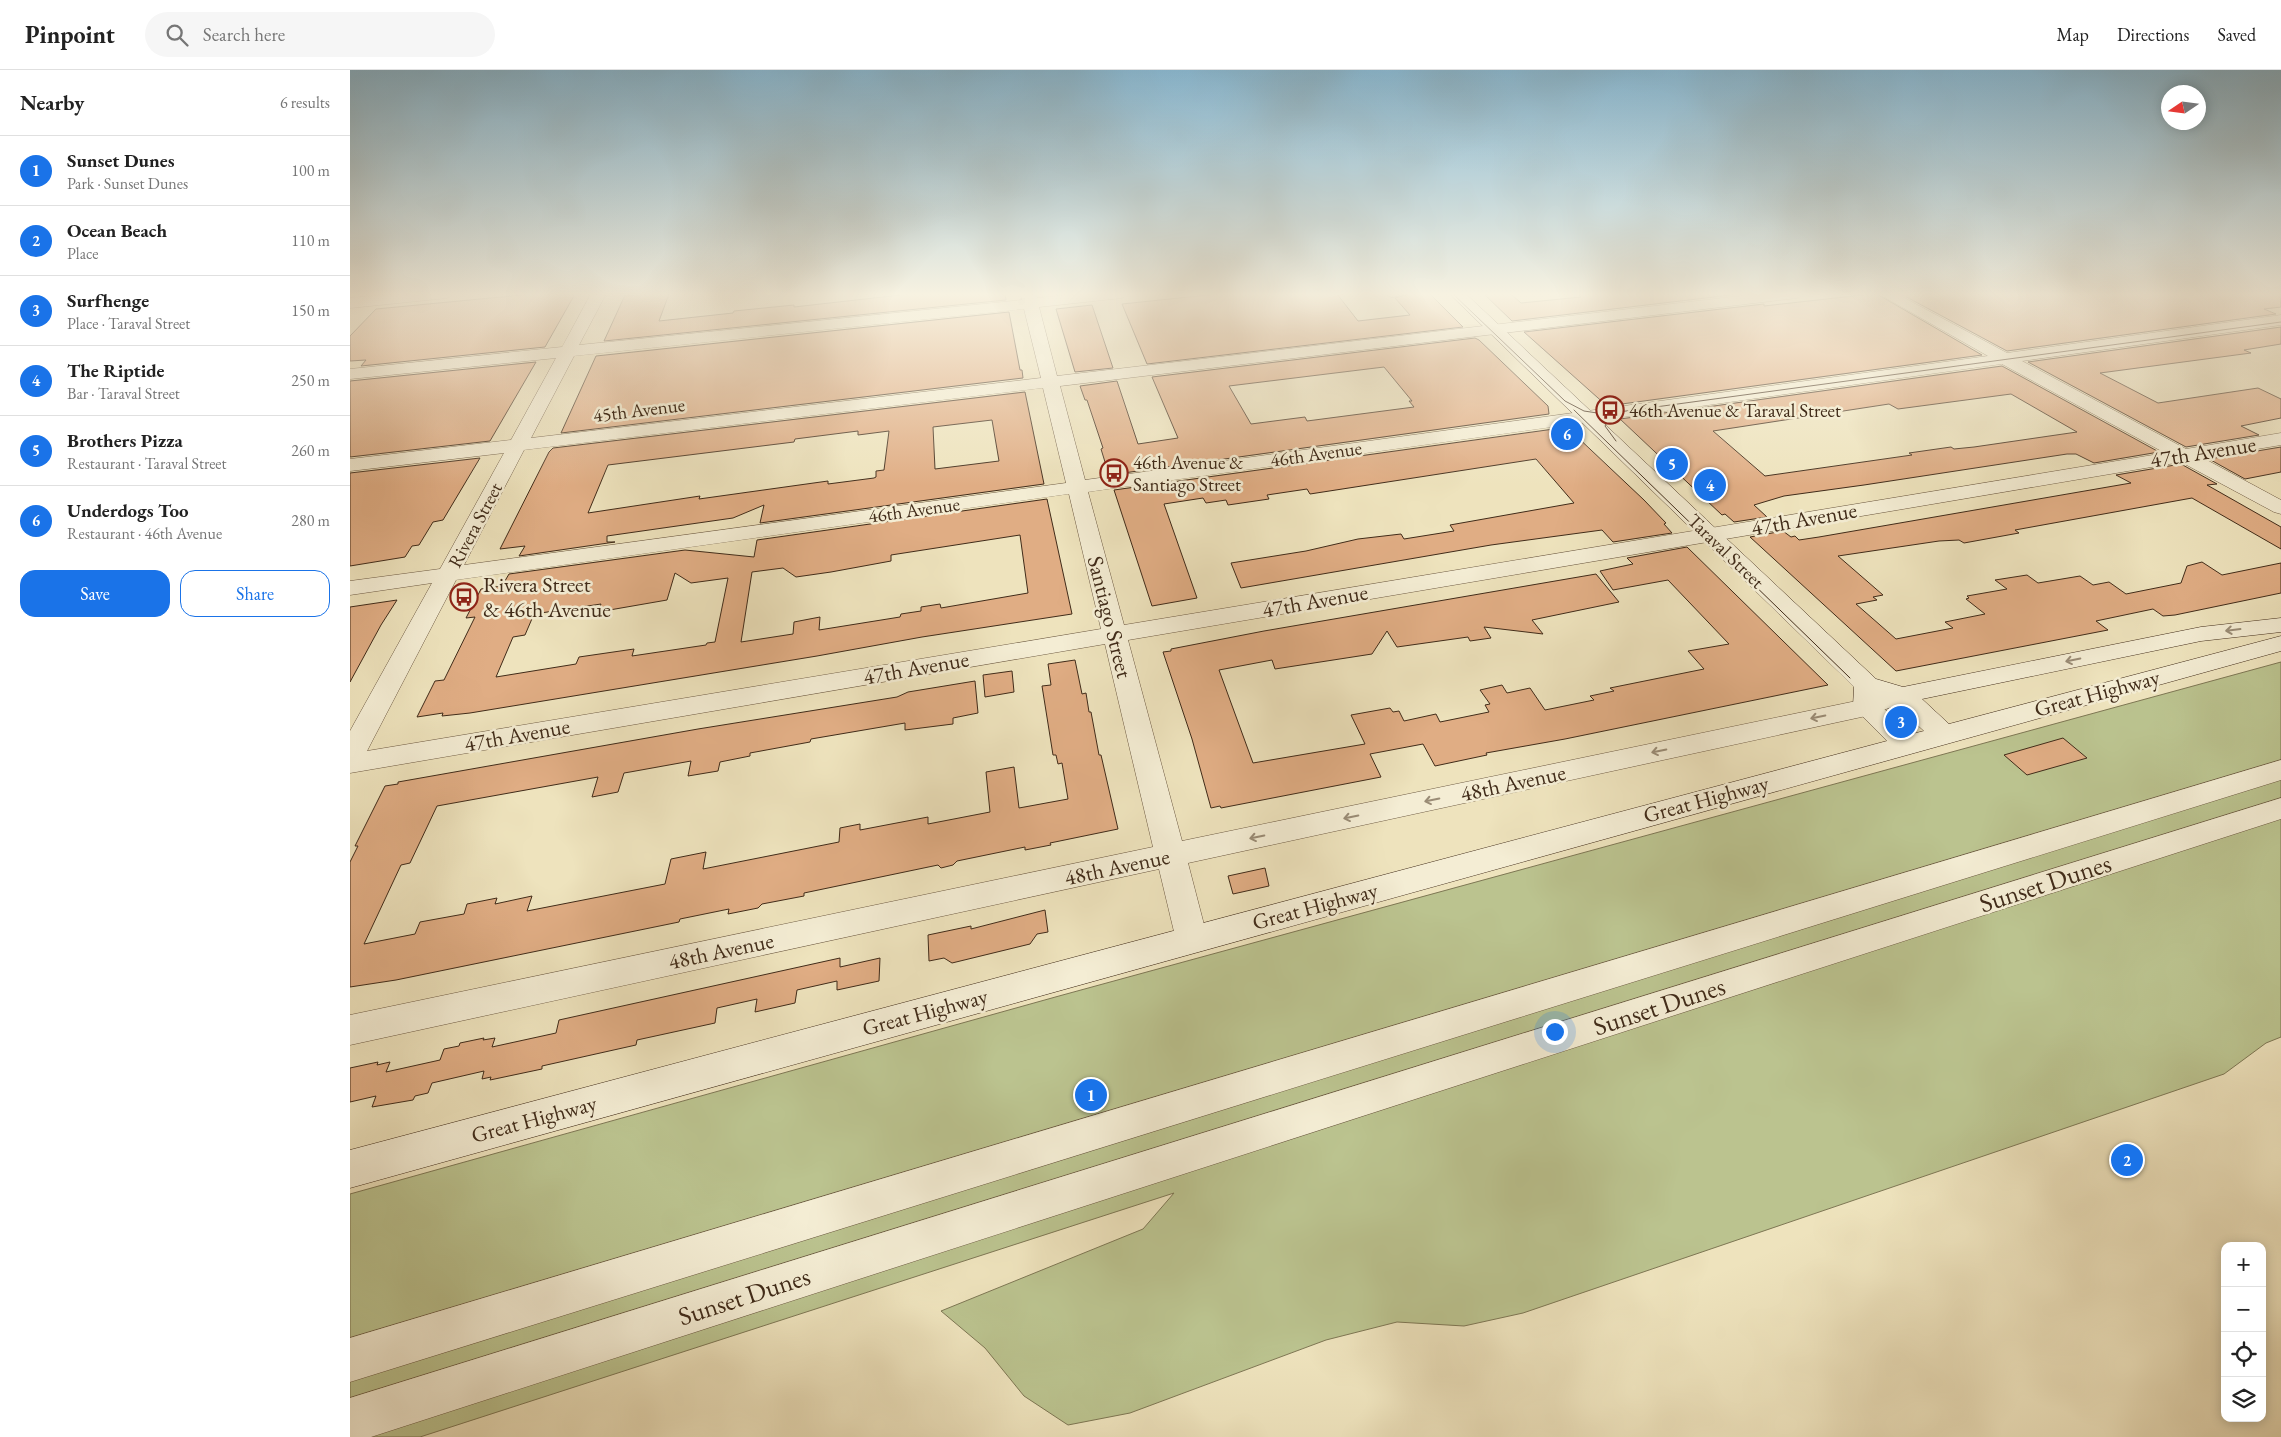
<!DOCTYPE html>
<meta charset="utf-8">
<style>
body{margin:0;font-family:"EB Garamond",serif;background:#f6f6f6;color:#222}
.controls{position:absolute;right:15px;bottom:15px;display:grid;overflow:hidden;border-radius:10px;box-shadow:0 2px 12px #0003}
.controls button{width:45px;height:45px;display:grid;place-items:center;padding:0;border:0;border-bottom:1px solid #e0e0e0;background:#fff;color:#222;font:25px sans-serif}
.compass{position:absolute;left:1811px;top:15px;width:45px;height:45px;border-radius:50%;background:#fff;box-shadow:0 2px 12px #0003;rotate:257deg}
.you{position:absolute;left:1204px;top:961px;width:18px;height:18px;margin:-12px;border:4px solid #fff;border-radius:50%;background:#1a73e8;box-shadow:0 0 0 8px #1a73e833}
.badge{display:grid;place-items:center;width:32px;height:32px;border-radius:50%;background:#1a73e8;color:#fff;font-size:16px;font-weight:700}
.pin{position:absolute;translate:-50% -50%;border:2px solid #fff;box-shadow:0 1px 5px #0006}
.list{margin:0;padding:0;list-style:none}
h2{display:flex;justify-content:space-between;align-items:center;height:65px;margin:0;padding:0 20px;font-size:21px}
h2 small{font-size:16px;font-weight:400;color:#767676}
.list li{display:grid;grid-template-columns:32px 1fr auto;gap:15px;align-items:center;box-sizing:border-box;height:70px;padding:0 20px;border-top:1px solid #e0e0e0}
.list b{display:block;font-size:19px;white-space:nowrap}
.list p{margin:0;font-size:16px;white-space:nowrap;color:#767676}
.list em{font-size:16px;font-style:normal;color:#767676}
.actions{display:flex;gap:10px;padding:15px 20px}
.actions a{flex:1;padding:11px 0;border:1px solid #1a73e8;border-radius:15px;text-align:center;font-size:18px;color:#1a73e8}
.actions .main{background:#1a73e8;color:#fff}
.icon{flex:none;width:28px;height:28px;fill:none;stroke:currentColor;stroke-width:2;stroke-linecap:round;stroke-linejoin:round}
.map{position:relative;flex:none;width:1931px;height:1367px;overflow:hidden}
header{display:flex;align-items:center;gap:30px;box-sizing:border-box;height:70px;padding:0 25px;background:#fff;border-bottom:1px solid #e0e0e0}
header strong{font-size:24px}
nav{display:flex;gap:28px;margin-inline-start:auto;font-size:18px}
.search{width:350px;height:45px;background:#f6f6f6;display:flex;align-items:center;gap:12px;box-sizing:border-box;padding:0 18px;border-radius:28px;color:#767676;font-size:19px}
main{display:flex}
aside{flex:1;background:#fff}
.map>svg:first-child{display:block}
.green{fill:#bbc38f;stroke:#7e7754}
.building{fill:#e0ad84;stroke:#402b19;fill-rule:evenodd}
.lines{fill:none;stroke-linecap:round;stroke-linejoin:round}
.lane-casing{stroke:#6c5942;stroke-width:2}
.street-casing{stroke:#6c5942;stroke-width:1}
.secondary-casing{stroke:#402b19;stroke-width:1}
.lane{fill:#f4edd4;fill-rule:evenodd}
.street{fill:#f4edd4;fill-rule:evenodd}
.secondary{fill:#f4edd4;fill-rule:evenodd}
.tram{stroke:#402b19;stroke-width:1}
.oneway{stroke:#9a8c76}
.labels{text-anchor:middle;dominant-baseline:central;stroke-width:5;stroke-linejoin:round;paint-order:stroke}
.far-street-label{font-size:19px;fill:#402b19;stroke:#f4edd4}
.far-poi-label{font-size:19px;fill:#402b19;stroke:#f4edd4;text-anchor:start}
.street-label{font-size:22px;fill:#402b19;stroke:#f4edd4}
.poi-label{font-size:22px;fill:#402b19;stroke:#f4edd4;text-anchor:start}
.near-street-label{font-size:26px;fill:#402b19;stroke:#f4edd4}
</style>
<header>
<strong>Pinpoint</strong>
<div class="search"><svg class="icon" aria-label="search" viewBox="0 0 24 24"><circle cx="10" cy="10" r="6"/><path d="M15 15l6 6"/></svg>Search here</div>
<nav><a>Map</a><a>Directions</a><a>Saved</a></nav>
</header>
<main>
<aside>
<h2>Nearby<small>6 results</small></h2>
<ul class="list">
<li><span class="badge">1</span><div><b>Sunset Dunes</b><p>Park · Sunset Dunes</p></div><em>100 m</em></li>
<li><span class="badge">2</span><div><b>Ocean Beach</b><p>Place</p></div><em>110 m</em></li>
<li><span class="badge">3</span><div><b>Surfhenge</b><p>Place · Taraval Street</p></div><em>150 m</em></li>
<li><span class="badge">4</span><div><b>The Riptide</b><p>Bar · Taraval Street</p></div><em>250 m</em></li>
<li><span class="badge">5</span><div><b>Brothers Pizza</b><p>Restaurant · Taraval Street</p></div><em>260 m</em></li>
<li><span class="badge">6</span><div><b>Underdogs Too</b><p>Restaurant · 46th Avenue</p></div><em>280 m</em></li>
</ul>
<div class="actions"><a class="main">Save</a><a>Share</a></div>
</aside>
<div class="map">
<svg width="1931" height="1367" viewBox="0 0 1931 1367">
<rect width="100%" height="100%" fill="#eee3bd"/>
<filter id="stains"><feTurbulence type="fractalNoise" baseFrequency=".004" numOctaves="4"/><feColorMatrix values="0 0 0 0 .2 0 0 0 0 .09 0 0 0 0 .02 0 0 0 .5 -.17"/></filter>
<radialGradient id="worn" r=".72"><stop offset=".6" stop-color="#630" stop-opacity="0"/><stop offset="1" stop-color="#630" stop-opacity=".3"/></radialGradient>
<path class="green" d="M1931 592V967L1916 973 1874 1004 1173 1243 1114 1256 1047 1252 976 1270 780 1343 718 1355 674 1326 635 1278 591 1241 793 1159 824 1123 70 1367H0V1124L709 926Z"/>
<path class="building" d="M182 224H225L195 277 11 296 16 290 0 291V266L26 239Z
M319 224 309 251 383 243 384 241 444 235V237L559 224H655L656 230 254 271 275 225Z
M867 224H987L1008 251 1060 245 1045 228 1059 224H1080L1113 257 797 294 772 234Z
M1134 224H1161L1171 233 1231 227 1228 224H1389L1162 251Z
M1521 224H1527L1632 285 1257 336 1174 262 1414 234V236Z
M1551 224H1930L1931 237 1914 239 1926 244 1657 281Z
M742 235 763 298 725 302 706 239Z
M659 242 670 300H672L673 308 211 363 246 286Z
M1931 257V274L1894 280 1901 283 1750 303 1808 333 1908 318 1931 329V348L1891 356 1909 365 1836 377 1678 292Z
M1125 268 1129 270 1198 336 1199 344 759 405 751 379 753 378 737 330H735L730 316 767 311 788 374 828 368 802 307ZM1034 297 1062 331H1059L1064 337 957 351 955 347 901 354 879 316Z
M186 292 140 371 0 387V311Z
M1652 296 1809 382 1744 393 1726 384H1717L1514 415 1434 426 1404 435 1417 447 1384 452 1375 444 1372 445 1270 349ZM1661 324 1727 362 1624 377 1604 379 1601 377 1559 383 1562 385 1415 406 1363 361 1539 334 1548 339Z
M675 322 694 414 410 453 414 435 383 448 257 466V472H265L169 486 175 476 150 479 199 382 203 378ZM642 350 649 391 585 399 583 357ZM508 361V365L539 361 534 400 526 401V407L524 408 478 414V411L349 429 350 426 238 443 258 395 444 372 445 369Z
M1204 359 1223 363 1294 430 1316 453 1314 454 1322 463 1263 472 1252 460 1141 475 891 518 881 493 956 481 1008 469 1051 464 1054 469 1104 461 1100 455 1224 433 1186 389 960 424 957 419 917 425 919 429 878 435 876 430 856 433 853 428 814 434 847 528 802 536 764 420Z
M1931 377V402L1895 409 1859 389Z
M130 388 93 450 83 452 69 475 62 476 55 487 0 496V403Z
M1831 394 1867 414 1857 415 1931 457V479L1842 428 1665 460 1669 463 1614 473 1609 470 1589 471 1488 486 1533 525 1523 527 1527 530 1506 534 1546 569 1603 558 1595 552 1635 544 1616 529 1619 528 1617 526 1657 519 1645 510 1677 505 1688 513 1730 506 1743 515 1759 512 1776 524 1831 513 1837 496 1852 492 1872 505 1931 493V523L1825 545 1813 546 1803 539 1746 551 1758 560 1546 601 1400 467 1433 461 1441 467 1445 466 1449 470 1469 467 1781 413 1766 405Z
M697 429 722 544 572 567 467 586 120 643 92 646 93 643 67 647 85 611 94 610 125 547 116 548 131 519 152 516 159 504 335 480 404 487 407 470ZM670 465 678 523 591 538 590 534 571 537V541L551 544 550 547 469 560 470 547 444 552 443 564 391 572 402 502 433 498 446 507 481 502 541 491V485ZM325 503 341 513 378 508 365 572 357 573 356 575 282 586 284 579 229 587 226 594 146 607 163 567 175 565 184 544 251 534 248 542 317 530Z
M1337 477 1478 615 1215 669 1136 683 1137 685 1085 696 1073 674 1020 684 1031 707 871 738 870 736 861 738 842 669 813 582 821 581V579L914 561 1246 504 1269 532 1182 550 1193 564 1134 557 1141 568 1120 571 1118 567 1047 577 1037 561 1022 584 925 599 922 590 869 600 903 693 1015 674 1001 645 1040 638 1043 642 1049 641 1054 651 1086 644 1090 652 1139 642 1135 635 1140 634 1130 620 1152 615 1157 623 1180 618 1195 640 1244 630 1240 626 1264 621 1260 618 1354 599 1338 581 1379 574 1318 510 1263 520 1250 501 1283 494 1277 488Z
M47 530 31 555 0 612V537Z
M725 590 732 624 736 623 739 642H741L749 685H751L768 759 700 773 701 775 675 780V777L607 791 603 795 591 798 588 795 454 823V826L412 834 408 838 378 844 379 839 330 849 329 852 46 910 0 917V792L8 776H5L35 716 48 714V712L348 659 547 627 558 622 625 611 628 643 603 648V654L555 660V653L461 669 460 672 400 683V686L370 692 368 701 338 706 341 691 280 702 274 703 268 722 242 727 248 707 87 736 60 793 51 795 14 874 65 864 70 852 114 844 117 834 147 828 145 834 182 826 177 841 315 814 321 789 356 782 353 799 489 772 490 758 510 754V760L578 747V754L640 742 636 702 664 697 669 738 718 729 712 693 708 694 706 685H703L692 616 701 615 698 594Z
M662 601 664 622 635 627 633 605Z
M1713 668 1737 688 1677 705 1654 685Z
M915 798 919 816 883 824 878 806Z
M695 840 698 862 687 864 680 874 602 893 594 888 579 891 578 865 621 856V859Z
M490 888V897L530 888 529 911 487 920V911L447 920 445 933 405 942 407 929 367 938 365 953 287 970 286 975 192 996V999L140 1010 141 1007 132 1009 134 1001 82 1013 78 1023 65 1026 63 1030 22 1037 26 1026 0 1032V998L28 992 27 995 40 992 36 1002 90 990 94 979 109 976 110 973 134 968 133 970 145 968 142 977 206 963 209 950Z"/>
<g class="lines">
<g class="lane-casing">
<path id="lane" d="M1057 224 1042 227 1038 225 1039 224Z"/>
</g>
<g class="street-casing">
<path id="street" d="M47 224H104L97 228 0 238V228Z
M241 224H256L229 275 672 230 671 224H685L687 228 727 224H779L772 228 689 237 707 306 1407 224H1454L1447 228 710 316 735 410 1638 286 1529 224H1547L1657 283 1931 245V255L1672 291 1836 379 1931 363V375L1853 388 1931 430V444L1924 442 1831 392 778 570 832 771 1511 630 1533 623 1542 625 1546 631 1542 637 1516 646 838 793 858 870 854 879 842 883 830 879 826 870 809 799 0 975V945L803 777 755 574 0 703V661L82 513 0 525V511L90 499 154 383 0 401V389L161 370 206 288 0 309V299L212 277ZM674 239 691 308 181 368 224 286ZM1652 294 1815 383 774 555 738 422ZM693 318 716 413 114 495 174 380ZM719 424 751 559 17 681 106 510Z
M1931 690V710L0 1312V1268Z
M1931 728V749L21 1367H0V1328Z"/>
</g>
<g class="secondary-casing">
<path id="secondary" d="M1100 224H1116L1526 609 1553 617 1851 557 1931 548V562L1851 571 1572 629 1599 654 1931 566V581L0 1118V1080L1537 671 1503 637 1504 617ZM1546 636H1547L1574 661 1562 664 1532 637 1537 638Z"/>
</g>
<use href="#lane" class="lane"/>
<use href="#street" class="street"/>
<use href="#secondary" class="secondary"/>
<path class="tram" d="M1103 224 1215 331 1234 341 1254 344 1931 252
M1224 340 1500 608
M1266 371 1255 356 1258 350 1269 345"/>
</g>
<defs><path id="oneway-shaft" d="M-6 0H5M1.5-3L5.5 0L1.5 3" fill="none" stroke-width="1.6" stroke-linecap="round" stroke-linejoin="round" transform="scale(1.25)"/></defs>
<g class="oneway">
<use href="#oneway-shaft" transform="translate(1883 560) rotate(173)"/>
<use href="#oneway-shaft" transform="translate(1723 590) rotate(168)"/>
<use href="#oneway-shaft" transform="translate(1468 647) rotate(168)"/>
<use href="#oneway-shaft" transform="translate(1309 681) rotate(168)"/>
<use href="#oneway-shaft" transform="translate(1082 730) rotate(168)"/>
<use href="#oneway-shaft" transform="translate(1001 747) rotate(168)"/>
<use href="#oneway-shaft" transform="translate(907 767) rotate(168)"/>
</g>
<linearGradient id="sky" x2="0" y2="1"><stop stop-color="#88b8d2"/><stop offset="0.54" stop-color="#f7f2e1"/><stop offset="1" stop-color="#f7f2e1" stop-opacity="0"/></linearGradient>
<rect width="1931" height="416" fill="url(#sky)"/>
<defs>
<g id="bus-ring" transform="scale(1.4375)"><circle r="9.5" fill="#f4edd4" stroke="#8f2418" stroke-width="1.5"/><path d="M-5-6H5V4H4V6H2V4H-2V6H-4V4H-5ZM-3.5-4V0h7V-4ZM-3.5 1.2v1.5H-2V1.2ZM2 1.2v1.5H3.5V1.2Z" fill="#8f2418"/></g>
</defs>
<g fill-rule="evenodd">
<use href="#bus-ring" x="1260" y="340"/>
<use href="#bus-ring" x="764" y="403"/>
<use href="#bus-ring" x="114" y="527"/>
</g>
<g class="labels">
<g class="far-street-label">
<text transform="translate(289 340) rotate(-7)">45th Avenue</text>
<text transform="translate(966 384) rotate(-8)">46th Avenue</text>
<text transform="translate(564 440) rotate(-8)">46th Avenue</text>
<text transform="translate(125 455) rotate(-62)">Rivera Street</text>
<text transform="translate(1376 481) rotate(44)">Taraval Street</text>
</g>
<g class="far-poi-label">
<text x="1279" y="340">46th Avenue &amp; Taraval Street</text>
<text x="783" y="392">46th Avenue &amp;<tspan x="783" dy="22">Santiago Street</tspan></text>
</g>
<g class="street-label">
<text transform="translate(1853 382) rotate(-9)">47th Avenue</text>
<text transform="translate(1454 449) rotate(-10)">47th Avenue</text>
<text transform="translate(965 531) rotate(-10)">47th Avenue</text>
<text transform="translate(760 547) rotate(76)">Santiago Street</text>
<text transform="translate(566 598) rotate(-10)">47th Avenue</text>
<text transform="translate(1747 623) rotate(-15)">Great Highway</text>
<text transform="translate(167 665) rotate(-10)">47th Avenue</text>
<text transform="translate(1163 713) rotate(-12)">48th Avenue</text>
<text transform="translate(1356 729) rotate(-15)">Great Highway</text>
<text transform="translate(767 797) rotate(-12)">48th Avenue</text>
<text transform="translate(965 836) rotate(-15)">Great Highway</text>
<text transform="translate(371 881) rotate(-12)">48th Avenue</text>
<text transform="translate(575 942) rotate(-15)">Great Highway</text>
<text transform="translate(184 1049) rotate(-15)">Great Highway</text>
</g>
<g class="poi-label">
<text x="133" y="514">Rivera Street<tspan x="133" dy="25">&amp; 46th Avenue</tspan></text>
</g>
<g class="near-street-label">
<text transform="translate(1695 813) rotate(-18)">Sunset Dunes</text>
<text transform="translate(1309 936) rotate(-18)">Sunset Dunes</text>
<text transform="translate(394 1226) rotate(-18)">Sunset Dunes</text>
</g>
</g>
<rect width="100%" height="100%" filter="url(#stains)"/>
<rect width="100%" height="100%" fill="url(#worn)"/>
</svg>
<div class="controls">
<button>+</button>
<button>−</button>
<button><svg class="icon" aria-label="locate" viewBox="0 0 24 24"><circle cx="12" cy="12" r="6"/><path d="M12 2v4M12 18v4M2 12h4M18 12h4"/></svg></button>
<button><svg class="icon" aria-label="layers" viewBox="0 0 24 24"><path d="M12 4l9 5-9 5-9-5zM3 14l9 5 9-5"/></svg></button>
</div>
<svg class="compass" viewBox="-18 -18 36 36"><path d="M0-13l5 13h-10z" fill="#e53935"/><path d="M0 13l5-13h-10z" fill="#767676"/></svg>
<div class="you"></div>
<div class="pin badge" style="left:741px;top:1025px">1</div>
<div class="pin badge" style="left:1777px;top:1090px">2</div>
<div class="pin badge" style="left:1551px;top:652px">3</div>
<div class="pin badge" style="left:1360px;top:415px">4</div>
<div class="pin badge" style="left:1322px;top:394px">5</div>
<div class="pin badge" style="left:1217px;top:364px">6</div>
</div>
</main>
